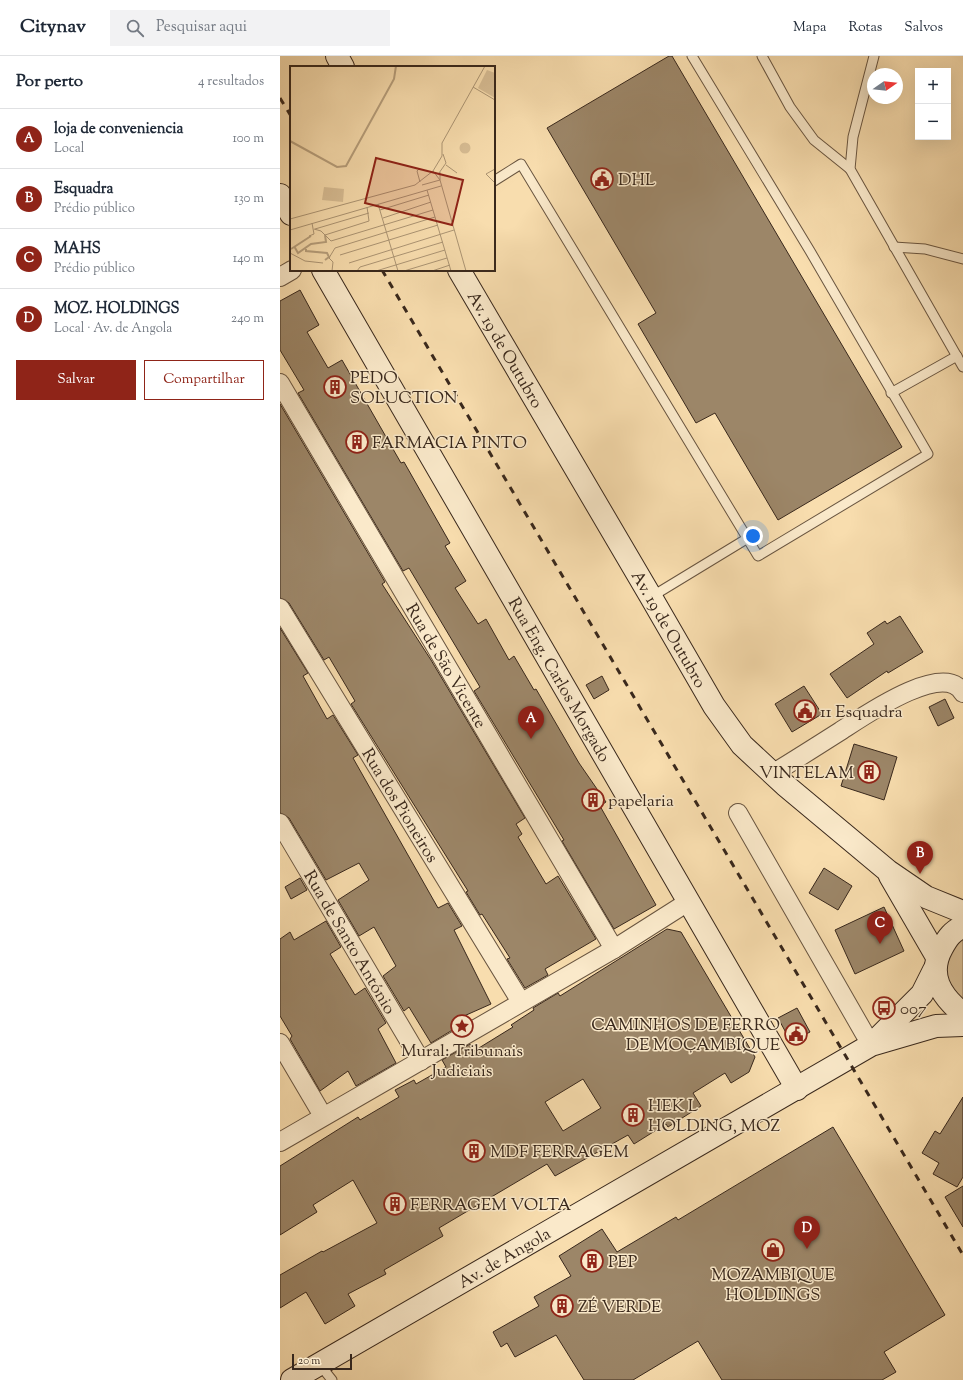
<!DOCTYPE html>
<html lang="pt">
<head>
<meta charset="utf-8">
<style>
	body { margin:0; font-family:"Sorts Mill Goudy",serif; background:#f2f2f3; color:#1f2937 }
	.controls { position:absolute; right:12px; top:12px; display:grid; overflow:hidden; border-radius:0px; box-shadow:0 4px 16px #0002 }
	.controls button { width:36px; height:36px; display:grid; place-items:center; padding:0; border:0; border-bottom:1px solid #e0e1e3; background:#fff; color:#1f2937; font:20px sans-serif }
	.compass { position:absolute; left:587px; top:12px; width:36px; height:36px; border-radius:50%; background:#fff; box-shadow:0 4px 16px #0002; rotate:76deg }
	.scale { position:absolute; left:12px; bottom:10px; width:60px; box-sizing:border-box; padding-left:4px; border:2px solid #39281c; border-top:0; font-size:11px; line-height:14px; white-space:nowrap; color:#39281c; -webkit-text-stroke:3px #fae9ca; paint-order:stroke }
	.you { position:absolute; left:473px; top:480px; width:14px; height:14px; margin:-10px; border:3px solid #fff; border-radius:50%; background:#1a73e8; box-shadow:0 0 0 6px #1a73e833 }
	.badge { display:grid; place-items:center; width:26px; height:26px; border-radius:50%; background:#8f2418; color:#fff; font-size:13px; font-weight:700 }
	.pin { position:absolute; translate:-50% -33px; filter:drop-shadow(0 1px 2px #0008) }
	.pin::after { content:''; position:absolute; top:21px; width:14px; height:12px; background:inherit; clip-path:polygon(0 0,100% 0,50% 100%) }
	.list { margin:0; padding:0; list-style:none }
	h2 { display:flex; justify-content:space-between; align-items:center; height:52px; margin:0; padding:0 16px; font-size:17px }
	h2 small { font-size:13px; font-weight:400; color:#747a83 }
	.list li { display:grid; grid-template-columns:26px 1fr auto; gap:12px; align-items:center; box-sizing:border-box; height:60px; padding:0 16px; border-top:1px solid #e0e1e3 }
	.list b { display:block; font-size:15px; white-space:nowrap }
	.list p { margin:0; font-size:13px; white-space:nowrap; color:#747a83 }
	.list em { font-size:13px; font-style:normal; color:#747a83 }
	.actions { display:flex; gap:8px; padding:12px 16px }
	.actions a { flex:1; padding:9px 0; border:1px solid #8f2418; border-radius:0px; text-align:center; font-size:14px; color:#8f2418 }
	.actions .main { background:#8f2418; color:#fff }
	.icon { flex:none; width:22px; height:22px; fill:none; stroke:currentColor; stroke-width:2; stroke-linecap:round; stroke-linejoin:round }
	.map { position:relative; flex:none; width:683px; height:1324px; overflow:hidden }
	header { display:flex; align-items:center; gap:24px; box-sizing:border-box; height:56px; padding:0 20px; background:#fff; border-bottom:1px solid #e0e1e3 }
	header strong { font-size:19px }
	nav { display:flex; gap:22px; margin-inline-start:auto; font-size:14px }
	.search { width:280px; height:36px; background:#f2f2f3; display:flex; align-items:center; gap:10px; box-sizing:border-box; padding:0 14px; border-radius:0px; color:#747a83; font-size:15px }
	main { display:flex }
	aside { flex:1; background:#fff }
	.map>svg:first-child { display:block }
</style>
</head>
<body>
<header>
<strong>Citynav</strong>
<div class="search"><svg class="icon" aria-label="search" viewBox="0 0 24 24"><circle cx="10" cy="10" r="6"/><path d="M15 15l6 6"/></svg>Pesquisar aqui</div>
<nav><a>Mapa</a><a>Rotas</a><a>Salvos</a></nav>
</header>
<main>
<aside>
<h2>Por perto<small>4 resultados</small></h2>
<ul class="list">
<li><span class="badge">A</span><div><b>loja de conveniencia</b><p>Local</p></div><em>100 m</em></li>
<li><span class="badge">B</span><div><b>Esquadra</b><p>Prédio público</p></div><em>130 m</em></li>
<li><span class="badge">C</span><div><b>MAHS</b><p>Prédio público</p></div><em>140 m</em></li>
<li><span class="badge">D</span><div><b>MOZ. HOLDINGS</b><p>Local · Av. de Angola</p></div><em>240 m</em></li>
</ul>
<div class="actions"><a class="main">Salvar</a><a>Compartilhar</a></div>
</aside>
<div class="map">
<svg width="683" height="1324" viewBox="0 0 683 1324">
	<rect width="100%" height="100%" fill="#f8ddae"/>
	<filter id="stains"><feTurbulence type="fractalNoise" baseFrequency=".005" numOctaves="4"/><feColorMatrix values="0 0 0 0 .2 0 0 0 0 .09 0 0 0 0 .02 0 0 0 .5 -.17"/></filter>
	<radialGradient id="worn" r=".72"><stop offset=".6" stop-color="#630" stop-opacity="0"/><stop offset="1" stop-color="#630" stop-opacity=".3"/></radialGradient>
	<!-- green -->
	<path fill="#d8be95" stroke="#887358" d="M683,882V945C672,932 657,912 669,895C673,890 679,886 683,882Z"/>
	<!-- building -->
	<g fill="#9c8668" stroke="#39281c" fill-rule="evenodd">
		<polygon points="389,0 392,0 622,391 498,464 435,357 416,367 358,268 376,257 267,72"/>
		<polygon points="20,234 39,269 27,276 48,312 62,304 121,407 124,406 170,487 165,490 186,525 175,532 198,568 206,563 229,604 234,600 254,634 256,633 299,707 326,746 320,750 376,849 334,873 282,785 284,784 194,635 200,631 129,512 123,515 18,337 24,334 0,294 0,245"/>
		<polygon points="0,348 105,526 102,528 151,604 245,762 236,768 242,778 238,781 266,828 278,820 316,883 265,913 268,919 245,932 227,903 230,902 202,858 200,859 186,836 188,835 71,648 75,645 49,601 44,604 9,547 0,542"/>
		<polygon points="620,560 643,596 608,617 607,615 567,642 550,618 594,588 587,577 605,565 607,568"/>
		<polygon points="0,572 28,617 23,620 47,663 53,659 78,699 73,702 158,852 168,847 182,870 174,874 211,948 175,964 179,970 151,987 129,951 124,955 103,920 116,910 94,871 79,880 58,844 89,824 79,807 46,824 9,762 0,757"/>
		<polygon points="322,620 329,634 314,643 306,629"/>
		<polygon points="524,630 542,658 512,676 495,648"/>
		<polygon points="665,643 674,662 658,670 649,651"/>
		<polygon points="574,688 617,701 604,744 561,730"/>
		<polygon points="544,812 572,830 558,854 529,837"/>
		<polygon points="20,822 27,834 11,843 5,831"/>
		<polygon points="604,851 624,895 575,918 555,874"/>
		<polygon points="46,865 61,891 50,898 75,939 85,932 106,967 98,973 116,1007 76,1030 68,1015 40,1035 10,983 12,980 0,960 0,883 10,876 14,884"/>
		<path d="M387,873L401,876L475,1001L469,1016L451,1027L445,1017L413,1037L421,1050L388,1071L386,1068L354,1088L348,1079L275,1120L267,1108L159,1172L163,1180L104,1214L106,1218L68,1238L75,1250L45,1268L26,1236L0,1252V1219L42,1195L43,1196L97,1167L73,1124L33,1149L37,1156L0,1179V1110L78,1061L80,1064L119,1041L115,1034L134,1024L136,1028L166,1011L162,1004L190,988L194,995L233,971L231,969L254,954L253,952L278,937L280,940ZM303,1023L321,1052L283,1075L265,1046Z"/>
		<polygon points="517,952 530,976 511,986 498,962"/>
		<polygon points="683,1041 683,1121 677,1131 653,1118 659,1107 642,1097 655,1075 660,1078"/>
		<polygon points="553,1071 665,1259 604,1296 616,1316 602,1324 442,1324 418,1285 353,1324 304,1324 276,1279 235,1301 227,1287 221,1291 213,1276 259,1250 254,1241 291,1220 279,1200 322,1173 337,1196 396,1161 398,1164"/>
		<polygon points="683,1130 683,1171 665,1141"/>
	</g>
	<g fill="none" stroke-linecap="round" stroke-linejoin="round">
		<!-- lane casing -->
		<g stroke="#695540" stroke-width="11">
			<g id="lane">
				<polyline points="482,0 510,51 534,84 570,113"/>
				<polyline points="594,0 573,81 570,113 683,311"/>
				<polyline points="214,125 241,108 478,500 648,398 530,195 412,0"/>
				<polyline points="614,191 645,193 683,203"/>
				<polyline points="611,337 677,300"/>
				<polyline points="371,541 468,482"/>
				<polyline points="40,1309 52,1324"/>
			</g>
		</g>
		<!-- street casing -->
		<g stroke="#695540" stroke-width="20">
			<g id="street">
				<polyline points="0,221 12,214"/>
				<path id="s1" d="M0,327L334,893"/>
				<path id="s2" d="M0,552L241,946"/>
				<path d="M492,718C515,704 537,690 559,676C581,662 664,603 683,637"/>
				<polyline points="458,757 591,989"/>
				<path id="s3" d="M0,767L141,1005"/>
				<polyline points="0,987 43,1060"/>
				<polyline points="0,1086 334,893 408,846"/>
			</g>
		</g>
		<!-- secondary casing -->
		<g stroke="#39281c" stroke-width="24">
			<g id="secondary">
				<polyline points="57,0 63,11"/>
				<polyline points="0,139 11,158"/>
				<path id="s4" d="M43,214L517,1033"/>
				<path id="s5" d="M179,214L371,541L434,650L462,689L505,729L608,815L646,841L683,856"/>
				<polyline points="610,820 657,901"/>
				<path d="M683,870C672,876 668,881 662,892C647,919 661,940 683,958"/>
				<polyline points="594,986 642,938 654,914"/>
				<path id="s6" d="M12,1324L591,989L656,970L683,969"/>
			</g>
		</g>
		<!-- lane -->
		<use href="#lane" stroke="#fae9ca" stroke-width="9"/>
		<!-- street -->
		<use href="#street" stroke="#fae9ca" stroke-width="18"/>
		<!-- secondary -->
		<use href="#secondary" stroke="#fae9ca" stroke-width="22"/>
		<!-- rail -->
		<g stroke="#39281c" stroke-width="3" stroke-dasharray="7 7" stroke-linecap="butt">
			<polyline points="0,42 11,60"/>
			<polyline points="102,214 683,1199"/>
		</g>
	</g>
	<!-- icons -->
	<defs>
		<g id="civic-ring" transform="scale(1.15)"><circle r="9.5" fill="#fae9ca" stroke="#8f2418" stroke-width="1.5"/><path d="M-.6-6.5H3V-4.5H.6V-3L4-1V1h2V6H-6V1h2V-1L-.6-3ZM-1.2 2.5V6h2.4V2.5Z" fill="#8f2418"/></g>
		<g id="building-ring" transform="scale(1.15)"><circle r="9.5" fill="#fae9ca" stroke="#8f2418" stroke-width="1.5"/><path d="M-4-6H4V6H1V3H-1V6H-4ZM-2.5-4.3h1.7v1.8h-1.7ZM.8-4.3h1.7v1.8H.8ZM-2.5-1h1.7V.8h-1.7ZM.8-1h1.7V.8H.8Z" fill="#8f2418"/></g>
		<g id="bus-ring" transform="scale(1.15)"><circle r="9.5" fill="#fae9ca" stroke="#8f2418" stroke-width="1.5"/><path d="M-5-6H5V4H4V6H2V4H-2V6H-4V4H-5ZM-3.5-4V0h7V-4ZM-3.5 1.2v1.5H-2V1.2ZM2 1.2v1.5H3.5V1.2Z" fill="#8f2418"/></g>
		<g id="sight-ring" transform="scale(1.15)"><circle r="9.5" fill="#fae9ca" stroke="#8f2418" stroke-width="1.5"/><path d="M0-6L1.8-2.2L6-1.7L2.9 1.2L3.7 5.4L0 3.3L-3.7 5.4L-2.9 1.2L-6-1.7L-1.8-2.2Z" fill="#8f2418"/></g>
		<g id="shop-ring" transform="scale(1.15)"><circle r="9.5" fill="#fae9ca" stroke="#8f2418" stroke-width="1.5"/><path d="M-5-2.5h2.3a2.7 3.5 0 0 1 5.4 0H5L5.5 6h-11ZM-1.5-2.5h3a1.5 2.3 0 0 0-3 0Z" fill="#8f2418"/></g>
	</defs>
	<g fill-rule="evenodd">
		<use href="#civic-ring" x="322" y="123"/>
		<use href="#building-ring" x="55" y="331"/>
		<use href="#building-ring" x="77" y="386"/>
		<use href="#civic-ring" x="525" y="655"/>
		<use href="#building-ring" x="589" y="716"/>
		<use href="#building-ring" x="313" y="744"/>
		<use href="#bus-ring" x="604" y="952"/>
		<use href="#sight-ring" x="182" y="970"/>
		<use href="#civic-ring" x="516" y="978"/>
		<use href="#building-ring" x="353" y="1059"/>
		<use href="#building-ring" x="194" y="1095"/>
		<use href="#building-ring" x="115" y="1148"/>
		<use href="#shop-ring" x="493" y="1194"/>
		<use href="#building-ring" x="312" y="1205"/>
		<use href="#building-ring" x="282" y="1250"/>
	</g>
	<g text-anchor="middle" stroke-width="3" stroke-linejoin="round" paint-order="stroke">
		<!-- poi labels -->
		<g font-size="17" fill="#39281c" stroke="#fae9ca" text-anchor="start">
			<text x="338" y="129">DHL</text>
			<text x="70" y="327">PEDO<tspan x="70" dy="20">SOLUCTION</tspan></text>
			<text x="92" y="392">FARMACIA PINTO</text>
			<text x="540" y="661">11 Esquadra</text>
			<text x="574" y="722" text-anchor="end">VINTELAM</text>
			<text x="328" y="750">papelaria</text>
			<text x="620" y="958">007</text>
			<text x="500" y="974" text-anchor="end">CAMINHOS DE FERRO<tspan x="500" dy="20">DE MOÇAMBIQUE</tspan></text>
			<text x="182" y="1000" text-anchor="middle">Mural: Tribunais<tspan x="182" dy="20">Judiciais</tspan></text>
			<text x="368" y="1055">HEK L<tspan x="368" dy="20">HOLDING, MOZ</tspan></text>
			<text x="210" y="1101">MDF FERRAGEM</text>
			<text x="130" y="1154">FERRAGEM VOLTA</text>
			<text x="328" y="1211">PEP</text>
			<text x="493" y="1224" text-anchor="middle">MOZAMBIQUE<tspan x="493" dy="20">HOLDINGS</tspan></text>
			<text x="298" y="1256">ZÉ VERDE</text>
		</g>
		<!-- street labels -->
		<g font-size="17" fill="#39281c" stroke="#fae9ca">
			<text dy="6" stroke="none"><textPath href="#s5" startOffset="92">Av. 19 de Outubro</textPath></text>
			<text dy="6" stroke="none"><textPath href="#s5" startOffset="416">Av. 19 de Outubro</textPath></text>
			<text dy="6" stroke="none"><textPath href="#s1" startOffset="328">Rua de São Vicente</textPath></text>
			<text dy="6" stroke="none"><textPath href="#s4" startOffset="473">Rua Eng. Carlos Morgado</textPath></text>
			<text dy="6" stroke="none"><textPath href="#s2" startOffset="231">Rua dos Pioneiros</textPath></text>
			<text dy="6" stroke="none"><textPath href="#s3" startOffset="138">Rua de Santo António</textPath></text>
			<text dy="6" stroke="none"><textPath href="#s6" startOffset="245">Av. de Angola</textPath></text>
		</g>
	</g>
	<!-- overview -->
	<g transform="translate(10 10)">
		<rect width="205" height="205" fill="#f8ddae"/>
		<path d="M197,4L205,7V32L188,22ZM169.5 82a5.5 5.5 0 1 1 11 0a5.5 5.5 0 1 1-11 0ZM34,121L54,123L53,136L32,134Z" fill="#d8be95"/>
		<path fill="none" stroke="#b79f7c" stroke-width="2" d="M0,75L47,101L56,100L104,13L106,0M4,180L8,187L21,178L36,176L35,169M1,183L21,170M16,183V185L37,187L39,191L35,194"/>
		<path fill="none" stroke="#ac9574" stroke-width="1" d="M183,21L205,34M156,99L167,107M130,102L127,105L130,116M205,103L196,108L205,117M150,106V114L176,205M149,107L156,97L153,88M150,114L143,105L152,90V77L195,0M132,119L150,114M137,124L161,205M88,138L108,205M90,144L139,129M93,152L141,136M0,153L125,119L143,105M24,163L31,165L41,175L143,144M25,163L79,147M0,164L151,120M35,169L79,155L77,141M19,170L24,168L22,157M0,187L15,195L33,197M50,189L148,159M59,197L164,164M42,205L43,196L39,192L45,182L145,151M67,205L70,201L153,176M86,205L155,184M114,205L157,192M142,205L160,199"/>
		<path fill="#8f2418" fill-opacity="0.15" stroke="#8f2418" stroke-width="2" d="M86,92L173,114L162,159L75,137Z"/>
		<rect width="205" height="205" fill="none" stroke="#39281c" stroke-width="2"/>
	</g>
	<rect width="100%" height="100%" filter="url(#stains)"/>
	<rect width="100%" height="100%" fill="url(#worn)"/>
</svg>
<div class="controls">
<button>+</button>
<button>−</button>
</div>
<svg class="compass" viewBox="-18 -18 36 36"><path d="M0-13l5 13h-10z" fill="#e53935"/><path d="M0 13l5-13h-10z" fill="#747a83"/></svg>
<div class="scale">20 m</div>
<div class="you"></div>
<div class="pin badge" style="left:251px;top:683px">A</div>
<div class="pin badge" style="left:640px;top:818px">B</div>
<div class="pin badge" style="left:600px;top:888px">C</div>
<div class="pin badge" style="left:527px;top:1193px">D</div>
</div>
</main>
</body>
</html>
